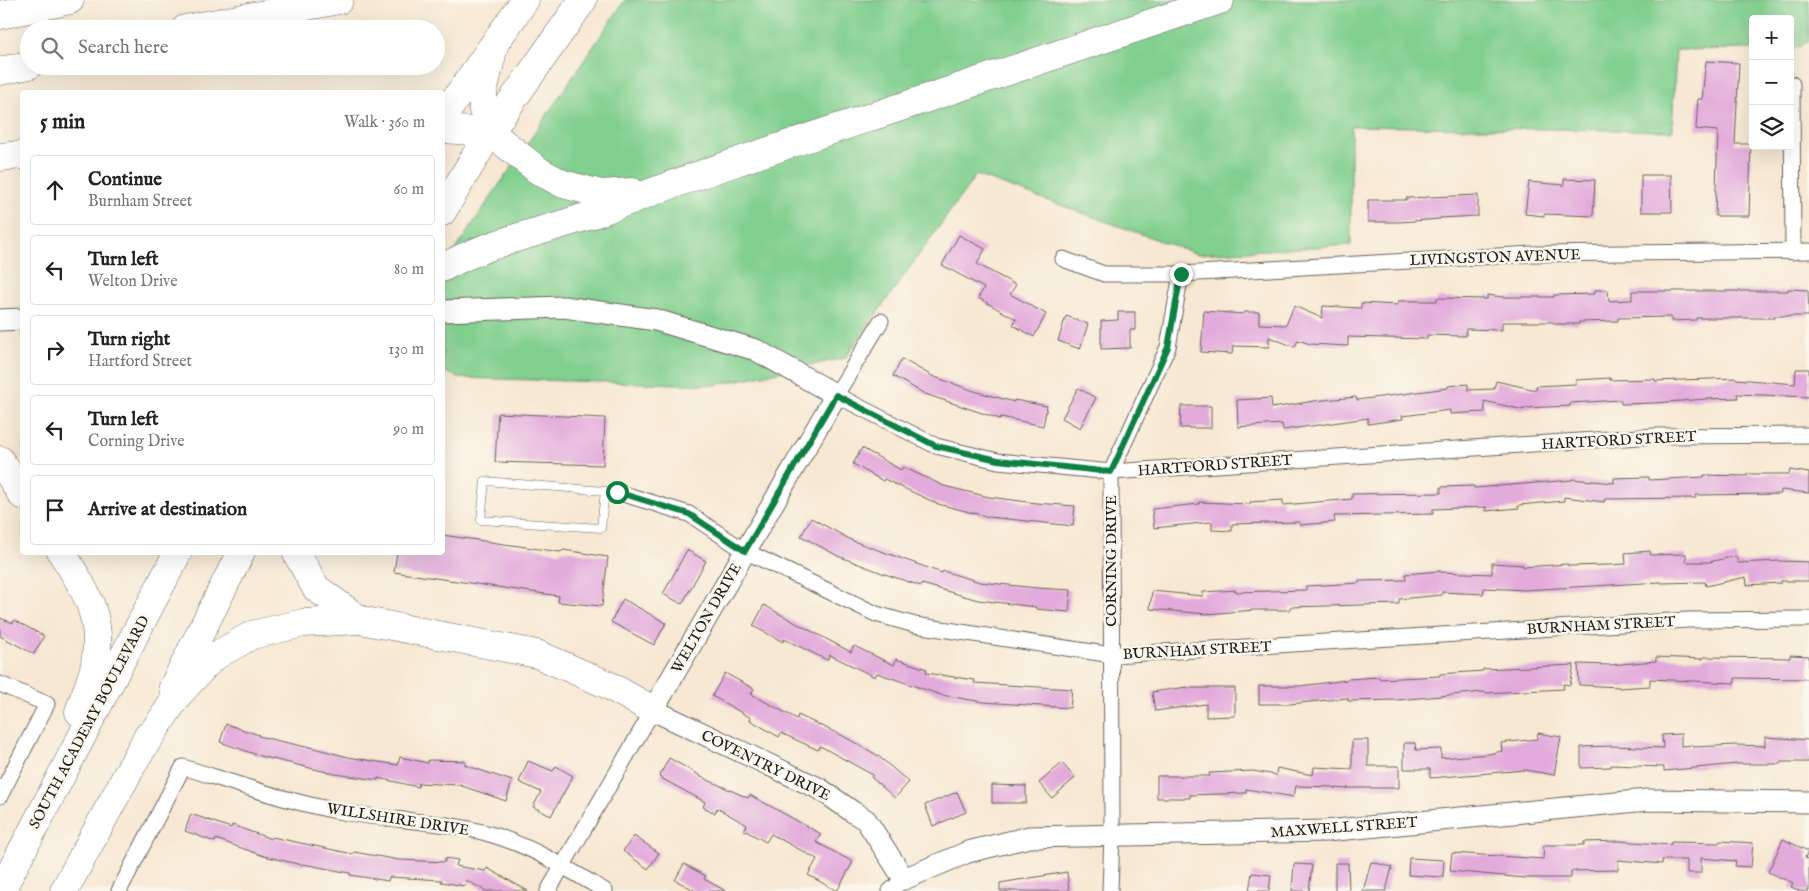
<!DOCTYPE html>
<html lang="en">
<head>
<meta charset="utf-8">
<style>
	body { margin:0; font-family:"IM FELL English",serif; background:#f6f6f6; color:#222 }
	.controls { position:absolute; right:15px; top:15px; display:grid; overflow:hidden; border-radius:5px; box-shadow:0 5px 20px #0002 }
	.controls button { width:45px; height:45px; display:grid; place-items:center; padding:0; border:0; border-bottom:1px solid #e0e0e0; background:#fff; color:#222; font:25px sans-serif }
	.stop { position:absolute; width:15px; height:15px; margin:-11px; border:4px solid #0b8043; border-radius:50%; background:#fff }
	.stop.end { background:#0b8043; border-color:#fff; box-shadow:0 1px 5px #0008 }
	.list { margin:0; padding:0; list-style:none }
	h2 { display:flex; justify-content:space-between; align-items:center; height:65px; margin:0; padding:0 20px; font-size:21px }
	h2 small { font-size:16px; font-weight:400; color:#767676 }
	.list li { display:grid; grid-template-columns:32px 1fr auto; gap:15px; align-items:center; box-sizing:border-box; height:70px; margin:0 10px 10px; padding:0 10px; border:1px solid #e0e0e0; border-radius:5px }
	.list b { display:block; font-size:19px; white-space:nowrap }
	.list p { margin:0; font-size:16px; white-space:nowrap; color:#767676 }
	.list em { font-size:16px; font-style:normal; color:#767676 }
	.icon { flex:none; width:28px; height:28px; fill:none; stroke:currentColor; stroke-width:2; stroke-linecap:round; stroke-linejoin:round }
	.map { position:relative; flex:none; width:1809px; height:891px; overflow:hidden }
	.search { position:absolute; background:#fff; box-shadow:0 5px 20px #0002; left:20px; top:20px; width:425px; height:55px; display:flex; align-items:center; gap:12px; box-sizing:border-box; padding:0 18px; border-radius:28px; color:#767676; font-size:19px }
	.panel { position:absolute; background:#fff; box-shadow:0 5px 20px #0002; left:20px; top:90px; width:425px; height:465px; border-radius:5px }
	.map>svg:first-child { display:block }
</style>
</head>
<body>
<div class="map">
<svg width="1809" height="891" viewBox="0 0 1809 891">
	<rect width="100%" height="100%" fill="#fbf7ec"/>
	<filter id="ink" filterUnits="userSpaceOnUse"><feTurbulence type="fractalNoise" baseFrequency=".02" numOctaves="2"/><feDisplacementMap in="SourceGraphic" scale="10" xChannelSelector="R" yChannelSelector="G"/><feConvolveMatrix kernelMatrix="1 2 1 2 8 2 1 2 1" color-interpolation-filters="sRGB"/></filter>
	<filter id="wash" filterUnits="userSpaceOnUse"><feTurbulence type="fractalNoise" baseFrequency=".0096" numOctaves="4" result="noise"/><feDisplacementMap in="SourceGraphic" scale="20" xChannelSelector="R" yChannelSelector="G"/><feGaussianBlur stdDeviation="1.12" result="paint"/><feColorMatrix in="noise" values="0 0 0 0 0 0 0 0 0 0 0 0 0 0 0 0 0 1.4 0 .05"/><feComposite in="paint" operator="in"/></filter>
	<g filter="url(#wash)">
		<rect width="100%" height="100%" fill="#f7e8d3"/>
		<!-- green -->
		<polygon fill="#81cf8e" stroke="#4e7655" points="625,0 1809,0 1809,41 1796,48 1790,48 1790,19 1753,19 1753,49 1676,50 1672,131 1351,126 1351,245 1197,254 976,175 845,358 715,385 460,378 443,371 442,269"/>
		<g id="blocks">
			<!-- building -->
			<g fill="#e3abdc">
				<polygon points="1706,61 1739,63 1735,144 1751,144 1749,216 1715,216 1718,131 1696,129 1698,99 1702,99"/>
				<polygon points="1641,175 1671,175 1672,212 1641,212"/>
				<polygon points="1564,179 1595,180 1593,216 1544,214 1544,216 1525,214 1529,182 1564,185"/>
				<polygon points="1478,195 1478,216 1440,218 1440,219 1401,222 1368,222 1368,200 1406,200 1406,198"/>
				<polygon points="959,235 985,249 977,264 1016,285 1010,294 1046,314 1034,337 1013,325 1016,319 978,298 984,288 942,265"/>
				<polygon points="1788,289 1808,290 1809,316 1774,316 1774,318 1696,318 1696,320 1671,321 1671,317 1618,318 1618,321 1579,322 1579,324 1554,324 1554,322 1502,322 1502,330 1466,329 1466,336 1427,335 1427,339 1348,337 1348,346 1310,344 1298,340 1295,347 1269,337 1269,347 1233,346 1232,354 1201,352 1204,311 1244,314 1244,312 1259,312 1259,324 1286,325 1294,306 1322,318 1323,306 1361,308 1361,303 1398,305 1398,301 1437,301 1437,298 1487,299 1487,295 1503,297 1554,297 1554,295 1595,294 1595,290 1608,290 1609,301 1632,300 1632,291 1788,291"/>
				<polygon points="1118,312 1135,312 1135,330 1130,330 1130,348 1101,349 1101,321 1118,320"/>
				<polygon points="1066,316 1088,324 1080,349 1058,341"/>
				<polygon points="902,359 932,376 974,391 1014,402 1014,400 1047,406 1043,426 1001,417 1000,419 925,394 893,376"/>
				<polygon points="1796,369 1809,369 1809,397 1737,394 1738,398 1706,399 1655,403 1621,404 1621,400 1570,403 1570,406 1524,408 1524,410 1484,401 1485,412 1450,414 1450,410 1402,416 1403,419 1368,424 1368,418 1283,430 1282,424 1238,427 1237,400 1271,398 1272,408 1314,401 1356,397 1357,400 1448,388 1448,386 1468,384 1468,390 1494,389 1496,381 1536,390 1536,386 1576,384 1576,380 1610,378 1610,380 1655,379 1655,381 1736,378 1737,379 1795,384"/>
				<polygon points="1078,388 1096,398 1080,428 1062,418"/>
				<polygon points="1181,406 1211,406 1211,428 1180,428"/>
				<polygon points="498,413 605,418 603,465 495,462"/>
				<polygon points="862,448 901,470 903,467 944,486 989,497 1036,503 1075,506 1073,526 989,517 938,504 884,479 883,481 853,464"/>
				<polygon points="1790,470 1809,473 1809,493 1781,490 1781,494 1696,495 1696,498 1605,499 1604,502 1564,497 1564,501 1519,505 1519,508 1486,511 1486,507 1433,509 1433,514 1334,516 1335,522 1300,525 1300,522 1232,524 1232,531 1212,530 1212,522 1154,528 1152,509 1199,504 1199,502 1250,504 1250,502 1283,500 1283,505 1352,499 1352,494 1441,493 1441,487 1474,486 1474,488 1572,480 1572,479 1614,483 1614,478 1649,477 1649,480 1704,477 1704,475 1747,476 1747,474 1789,474"/>
				<polygon points="811,518 853,541 942,573 943,571 980,582 1037,588 1071,590 1069,612 1036,609 1036,607 978,600 922,584 921,586 882,573 838,556 801,536"/>
				<polygon points="442,535 560,552 564,550 608,557 602,606 558,602 559,596 394,572 397,552 442,552"/>
				<polygon points="687,550 706,561 682,604 663,594"/>
				<polygon points="1650,551 1651,555 1686,554 1686,562 1709,562 1736,556 1738,563 1780,561 1809,562 1809,581 1781,581 1781,583 1747,585 1746,577 1706,586 1705,582 1661,583 1661,582 1525,590 1484,588 1483,594 1442,592 1442,595 1399,599 1399,604 1290,607 1290,610 1254,610 1206,614 1150,609 1152,591 1203,596 1203,592 1236,590 1236,592 1306,590 1306,586 1359,583 1359,581 1406,580 1405,574 1440,571 1440,572 1492,574 1492,563 1523,565 1523,567 1568,564 1568,566 1610,565 1626,564 1625,553"/>
				<polygon points="623,599 666,623 654,645 611,622"/>
				<polygon points="764,605 794,622 851,652 854,646 894,665 896,659 927,669 926,673 975,680 974,683 1072,689 1070,708 983,702 941,695 877,673 875,677 830,655 827,660 784,639 783,642 753,626"/>
				<polygon points="0,618 13,623 14,620 44,636 34,654 0,636"/>
				<polygon points="1790,655 1809,656 1809,679 1735,678 1735,683 1650,679 1650,686 1619,688 1619,687 1579,685 1578,664 1610,665 1656,661 1656,657 1703,659 1703,657 1790,658"/>
				<polygon points="1574,665 1570,685 1563,684 1564,689 1485,693 1484,692 1397,700 1348,701 1348,698 1290,704 1259,704 1259,686 1300,686 1347,680 1347,679 1379,677 1379,679 1440,676 1440,674 1483,671 1483,669"/>
				<polygon points="725,673 754,689 751,694 797,719 798,715 843,736 877,755 909,782 895,798 871,777 873,775 820,746 818,750 781,733 779,737 750,720 751,718 712,696"/>
				<polygon points="1187,687 1187,688 1235,688 1235,716 1206,717 1206,704 1155,711 1152,692"/>
				<polygon points="226,724 259,735 258,736 306,747 306,746 348,757 398,765 400,757 428,763 428,760 465,761 465,765 512,781 506,801 459,785 419,783 418,787 378,778 378,780 335,774 260,756 220,742"/>
				<polygon points="1538,733 1561,737 1554,775 1525,770 1430,778 1430,769 1404,769 1404,743 1415,743 1416,750 1441,749 1441,758 1489,754 1502,751 1501,743 1537,739"/>
				<polygon points="1681,734 1681,746 1693,745 1693,747 1736,745 1765,746 1765,737 1809,740 1809,762 1780,762 1780,764 1737,764 1664,771 1664,767 1611,765 1611,767 1581,768 1581,747 1613,746 1663,748 1662,735"/>
				<polygon points="1352,740 1368,740 1368,766 1399,766 1399,788 1347,788 1347,789 1334,788 1334,787 1296,786 1294,797 1246,789 1246,793 1190,795 1190,798 1157,798 1157,776 1210,776 1209,773 1253,771 1276,775 1277,768 1313,775 1314,767 1352,769"/>
				<polygon points="669,758 699,775 699,776 748,798 750,795 821,834 816,842 853,862 837,891 808,875 817,859 771,834 766,842 744,830 747,825 717,808 715,813 703,807 705,802 659,777"/>
				<polygon points="528,761 553,771 556,766 573,776 551,816 533,807 541,792 519,782"/>
				<polygon points="1062,763 1075,778 1052,798 1039,783"/>
				<polygon points="992,785 1026,786 1026,803 992,803"/>
				<polygon points="957,792 966,812 933,826 925,805"/>
				<polygon points="191,814 231,828 232,825 271,839 272,837 353,854 354,852 399,860 445,862 445,858 458,860 456,866 485,871 487,868 528,891 486,891 466,880 465,886 441,882 442,880 389,877 388,881 350,875 350,873 303,864 302,865 264,856 216,839 215,842 185,831"/>
				<polygon points="634,836 659,853 648,869 623,851"/>
				<polygon points="1783,839 1808,851 1805,858 1809,860 1809,891 1800,891 1791,887 1793,883 1768,872"/>
				<polygon points="1620,841 1671,845 1671,842 1719,843 1720,841 1753,843 1751,867 1735,866 1736,861 1701,858 1701,873 1687,873 1687,860 1662,860 1662,864 1618,860 1618,870 1571,871 1571,878 1525,878 1450,871 1452,853 1543,859 1544,845 1584,845 1584,842"/>
				<polygon points="1409,858 1444,860 1443,877 1408,875"/>
				<polygon points="1371,862 1392,867 1386,891 1363,891"/>
				<polygon points="1335,863 1348,863 1349,891 1335,891"/>
				<polygon points="684,864 706,876 704,879 726,891 696,891 675,880"/>
				<polygon points="1294,864 1312,865 1309,891 1292,891"/>
				<polygon points="1067,872 1069,891 1000,891 1000,883"/>
				<polygon points="1252,873 1271,875 1269,891 1249,891"/>
			</g>
		</g>
	</g>
	<g filter="url(#ink)">
		<use href="#blocks" fill-opacity="0" stroke="#69635c" stroke-width="1"/>
		<g fill="none" stroke-linecap="round" stroke-linejoin="round">
			<!-- lane casing -->
			<g stroke="#69635c" stroke-width="9">
				<polyline id="lane" points="605,491 601,528 481,520 485,481 617,492"/>
			</g>
			<!-- street casing -->
			<g stroke="#69635c" stroke-width="17">
				<g id="street">
					<polyline points="1792,84 1793,252"/>
					<polyline points="1063,259 1104,274 1181,274 1168,347 1111,472 1112,835 1110,891"/>
					<polyline points="1181,274 1533,254 1809,251"/>
					<polyline points="881,321 836,395 936,446 998,461 1111,472 1655,436 1809,435"/>
					<polyline points="617,492 689,514 745,551 876,614 915,625 1112,655 1688,620 1809,619"/>
					<polyline points="0,684 47,704 0,796"/>
					<path d="M119,891L183,767C238,784 291,803 348,813C396,821 446,821 493,835C533,847 570,870 605,891"/>
					<polyline points="548,891 653,710"/>
					<polyline points="890,891 904,879"/>
				</g>
			</g>
			<!-- secondary casing -->
			<g stroke="#69635c" stroke-width="23">
				<g id="secondary">
					<polyline points="442,311 564,307 656,320 756,350 836,395 653,710 820,789 853,812 866,820 904,879 968,852 1029,837 1326,831 1647,800 1809,802"/>
					<polyline points="0,320 22,319"/>
				</g>
			</g>
			<!-- highway casing -->
			<g stroke="#69635c" stroke-width="29">
				<g id="highway">
					<polyline points="0,15 70,0"/>
					<polyline points="185,29 339,0"/>
					<polyline points="494,46 483,92 483,110 490,132 539,171 563,184 601,194 632,192"/>
					<polyline points="0,71 29,65"/>
					<polyline points="442,118 525,0"/>
					<polyline points="442,129 490,132"/>
					<polyline points="0,157 22,155"/>
					<polyline points="442,212 490,132 583,0"/>
					<path d="M442,268C492,240 549,231 602,211C694,175 789,144 883,113C995,75 1108,38 1220,0"/>
					<polyline points="0,460 22,495"/>
					<path d="M61,552C85,588 104,619 95,664C92,680 84,696 79,712"/>
					<polyline points="296,552 316,588 360,620"/>
					<polyline points="173,687 241,552"/>
					<polyline points="140,752 178,695 212,658 252,635 303,623 360,620 537,654 608,685 653,710"/>
					<polyline points="1,891 178,552"/>
					<polyline points="64,891 148,736"/>
				</g>
			</g>
			<!-- lane -->
			<use href="#lane" stroke="#fff" stroke-width="8"/>
			<!-- street -->
			<use href="#street" stroke="#fff" stroke-width="15"/>
			<!-- secondary -->
			<use href="#secondary" stroke="#fff" stroke-width="21"/>
			<!-- highway -->
			<use href="#highway" stroke="#fff" stroke-width="28"/>
		</g>
	</g>
	<g fill="none" stroke-linecap="round" stroke-linejoin="round" filter="url(#ink)">
		<!-- route -->
		<polyline stroke="#0b8043" stroke-width="6" points="617,492 689,514 745,551 836,395 936,446 998,460 1111,472 1168,347 1181,274"/>
	</g>
	<g text-anchor="middle" stroke-width="5" stroke-linejoin="round" paint-order="stroke">
		<!-- street labels -->
		<g font-size="15" fill="#1c1c1c" stroke="#fbf7ec">
			<text transform="translate(1495 257) rotate(-2)" y="5">LIVINGSTON AVENUE</text>
			<text transform="translate(1619 440) rotate(-3)" y="5">HARTFORD STREET</text>
			<text transform="translate(1215 465) rotate(-4)" y="5">HARTFORD STREET</text>
			<text transform="translate(1111 561) rotate(-90)" y="5">CORNING DRIVE</text>
			<text transform="translate(706 618) rotate(-60)" y="5">WELTON DRIVE</text>
			<text transform="translate(1601 625) rotate(-3)" y="5">BURNHAM STREET</text>
			<text transform="translate(1197 650) rotate(-3)" y="5">BURNHAM STREET</text>
			<text transform="translate(89 722) rotate(-62)" y="5">SOUTH ACADEMY BOULEVARD</text>
			<text transform="translate(766 765) rotate(26)" y="5">COVENTRY DRIVE</text>
			<text transform="translate(398 819) rotate(9)" y="5">WILLSHIRE DRIVE</text>
			<text transform="translate(1344 827) rotate(-4)" y="5">MAXWELL STREET</text>
		</g>
	</g>
</svg>
<div class="controls">
<button>+</button>
<button>−</button>
<button><svg class="icon" aria-label="layers" viewBox="0 0 24 24"><path d="M12 4l9 5-9 5-9-5zM3 14l9 5 9-5"/></svg></button>
</div>
<div class="stop" style="left:617px;top:492px"></div>
<div class="stop end" style="left:1181px;top:274px"></div>
<div class="search"><svg class="icon" aria-label="search" viewBox="0 0 24 24"><circle cx="10" cy="10" r="6"/><path d="M15 15l6 6"/></svg>Search here</div>
<section class="panel">
<h2>5 min<small>Walk · 360 m</small></h2>
<ul class="list">
<li><svg class="icon" aria-label="ahead" viewBox="0 0 24 24"><path d="M12 20V5M6 11l6-6 6 6"/></svg><div><b>Continue</b><p>Burnham Street</p></div><em>60 m</em></li>
<li><svg class="icon" aria-label="left" viewBox="0 0 24 24"><path d="M17 20v-9H6M10 6l-5 5 5 5"/></svg><div><b>Turn left</b><p>Welton Drive</p></div><em>80 m</em></li>
<li><svg class="icon" aria-label="right" viewBox="0 0 24 24"><path d="M7 20v-9h11M14 6l5 5-5 5"/></svg><div><b>Turn right</b><p>Hartford Street</p></div><em>130 m</em></li>
<li><svg class="icon" aria-label="left" viewBox="0 0 24 24"><path d="M17 20v-9H6M10 6l-5 5 5 5"/></svg><div><b>Turn left</b><p>Corning Drive</p></div><em>90 m</em></li>
<li><svg class="icon" aria-label="arrive" viewBox="0 0 24 24"><path d="M6 21V4h12l-3 4 3 4H6"/></svg><div><b>Arrive at destination</b></div></li>
</ul>
</section>
</div>
</body>
</html>
